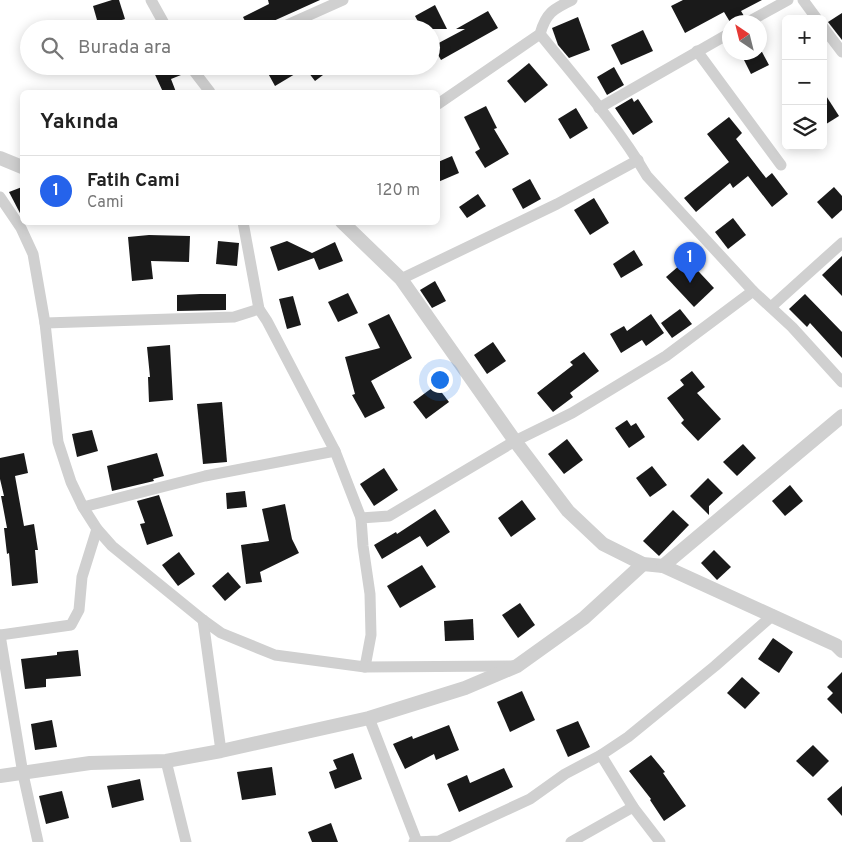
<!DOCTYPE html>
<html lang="tr">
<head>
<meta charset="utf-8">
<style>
	body { margin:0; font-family:Overpass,sans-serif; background:#f2f2f2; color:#222 }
	.controls { position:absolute; right:15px; top:15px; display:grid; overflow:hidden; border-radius:8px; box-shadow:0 2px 12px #0003 }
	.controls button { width:45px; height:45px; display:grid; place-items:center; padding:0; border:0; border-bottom:1px solid #e0e0e0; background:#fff; color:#222; font:25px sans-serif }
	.compass { position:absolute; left:722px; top:15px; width:45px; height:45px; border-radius:50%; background:#fff; box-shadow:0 2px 12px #0003; rotate:325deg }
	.you { position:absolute; left:439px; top:379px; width:18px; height:18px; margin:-12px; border:4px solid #fff; border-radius:50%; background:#1a73e8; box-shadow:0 0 0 8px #1a73e833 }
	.badge { display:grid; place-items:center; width:32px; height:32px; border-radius:50%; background:#2563eb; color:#fff; font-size:16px; font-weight:700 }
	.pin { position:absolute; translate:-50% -41px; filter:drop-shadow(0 1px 2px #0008) }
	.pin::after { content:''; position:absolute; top:26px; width:18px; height:15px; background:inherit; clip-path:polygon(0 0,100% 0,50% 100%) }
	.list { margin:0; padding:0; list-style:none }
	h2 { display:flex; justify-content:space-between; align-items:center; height:65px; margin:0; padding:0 20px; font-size:21px }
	h2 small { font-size:16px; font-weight:400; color:#767676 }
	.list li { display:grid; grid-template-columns:32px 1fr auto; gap:15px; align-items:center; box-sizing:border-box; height:70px; padding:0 20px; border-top:1px solid #e0e0e0 }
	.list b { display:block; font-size:19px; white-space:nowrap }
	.list p { margin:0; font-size:16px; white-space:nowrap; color:#767676 }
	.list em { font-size:16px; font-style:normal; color:#767676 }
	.icon { flex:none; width:28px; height:28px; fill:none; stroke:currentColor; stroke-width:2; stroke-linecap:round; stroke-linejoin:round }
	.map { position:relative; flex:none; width:842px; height:842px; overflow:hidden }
	.search { position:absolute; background:#fff; box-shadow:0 2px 12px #0003; left:20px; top:20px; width:420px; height:55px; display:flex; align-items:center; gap:12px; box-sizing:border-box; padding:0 18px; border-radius:28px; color:#767676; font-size:19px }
	.panel { position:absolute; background:#fff; box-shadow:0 2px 12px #0003; left:20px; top:90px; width:420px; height:135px; border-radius:8px }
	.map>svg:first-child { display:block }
</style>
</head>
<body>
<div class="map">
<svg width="842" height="842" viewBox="0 0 842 842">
	<rect width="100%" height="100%" fill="#fff"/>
	<!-- building -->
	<g fill="#1a1a1a">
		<polygon points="112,0 119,0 125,19 99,27 93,6"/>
		<polygon points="268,0 320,0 269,23 271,29 249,29 243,17 269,4"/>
		<polygon points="683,0 762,0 741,11 744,16 735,22 730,22 724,12 685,33 671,6"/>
		<polygon points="435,5 447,29 422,29 415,16"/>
		<polygon points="488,11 498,28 441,60 433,46 465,29 456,29"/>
		<polygon points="842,13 842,40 828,22"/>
		<polygon points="578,17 590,50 569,58 558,45 552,28"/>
		<polygon points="643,30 653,51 621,65 611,45"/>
		<polygon points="740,52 762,52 769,65 751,74"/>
		<polygon points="529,63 548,85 525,103 507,81"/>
		<polygon points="151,66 177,66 181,75 171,79 176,92 163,92"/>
		<polygon points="264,66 335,66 315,81 305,68 275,86"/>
		<polygon points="614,67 624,85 607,95 597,77"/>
		<polygon points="823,91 839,116 823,126"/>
		<polygon points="632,98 634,102 638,99 653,122 633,135 615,108"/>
		<polygon points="486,106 497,128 494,129 509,154 485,168 475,152 480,149 464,117"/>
		<polygon points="576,108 588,128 570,139 558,119"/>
		<polygon points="729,117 742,133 736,139 766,178 772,173 788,194 772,207 748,176 733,188 730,183 696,212 684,198 729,162 707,134"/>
		<polygon points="452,156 459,173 438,182 438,162"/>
		<polygon points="530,179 541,199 523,209 512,189"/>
		<polygon points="22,187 22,217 9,192"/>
		<polygon points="834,187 842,196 842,210 832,219 817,202"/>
		<polygon points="478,194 486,206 467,218 459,207"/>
		<polygon points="594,198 609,223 590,235 574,210"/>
		<polygon points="733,218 746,235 728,249 715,232"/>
		<polygon points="149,235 190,236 189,262 151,261 153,279 132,281 128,237"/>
		<polygon points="218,241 239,243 237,266 216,264"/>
		<polygon points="287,241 312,253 335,242 343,261 319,270 314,258 278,271 270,247"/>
		<polygon points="634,250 643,265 621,278 613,264"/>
		<polygon points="842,256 842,296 822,275"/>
		<polygon points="687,259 714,288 694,307 666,277"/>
		<polygon points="435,281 446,301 432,308 420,290"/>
		<polygon points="348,293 358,313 338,322 328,302"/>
		<polygon points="200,294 226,294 226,310 177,311 177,295"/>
		<polygon points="805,294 842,332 842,358 810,323 807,327 789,309"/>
		<polygon points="293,296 301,325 287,329 279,299"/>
		<polygon points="680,309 692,324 672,338 661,323"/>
		<polygon points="389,314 412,358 371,381 385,408 365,418 352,395 355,394 345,357 380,348 368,324"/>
		<polygon points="651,314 664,333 646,346 642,340 621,353 610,334 624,326 627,331"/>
		<polygon points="493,342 506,361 487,374 474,355"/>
		<polygon points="170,345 173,400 149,402 148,377 150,377 147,347"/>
		<polygon points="584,352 599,371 570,393 573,397 553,412 537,393 573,365 570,362"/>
		<polygon points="692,371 705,387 697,393 721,419 698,441 681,423 684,420 667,398 684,385 680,380"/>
		<polygon points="436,385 449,402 426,419 413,402"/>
		<polygon points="222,402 227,462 203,464 197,404"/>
		<polygon points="627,420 631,426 636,423 645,437 629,448 615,428"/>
		<polygon points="92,430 98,451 77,457 72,434"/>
		<polygon points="567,439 583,460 564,474 548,454"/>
		<polygon points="743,444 756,458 737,476 723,462"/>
		<polygon points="24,453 28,473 15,476 24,526 34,524 38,550 35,550 38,583 12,586 9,553 7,554 4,528 7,528 1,496 4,496 0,479 0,458"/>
		<polygon points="157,453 164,476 153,479 154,481 112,491 107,466"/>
		<polygon points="652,466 667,485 650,497 636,478"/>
		<polygon points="384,468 398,490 374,506 360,484"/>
		<polygon points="708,478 723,493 709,506 709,515 690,496"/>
		<polygon points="790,485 803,501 785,516 772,501"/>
		<polygon points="245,491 247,507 227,509 226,493"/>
		<polygon points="159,495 173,536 147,545 140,524 145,523 137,501"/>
		<polygon points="522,500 536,519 511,537 498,518"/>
		<polygon points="285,504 292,539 299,553 260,572 262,582 246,584 241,545 269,541 262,509"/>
		<polygon points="435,509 450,532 427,547 420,536 382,559 374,545 396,532 397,534"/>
		<polygon points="673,510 689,525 659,556 643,541"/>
		<polygon points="714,550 731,567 717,580 701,563"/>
		<polygon points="179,552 195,574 178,586 162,565"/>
		<polygon points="422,565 436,587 400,608 387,586"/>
		<polygon points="228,572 241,587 225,601 212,586"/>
		<polygon points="520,603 535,625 518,638 502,615"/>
		<polygon points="473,619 474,640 445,641 444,621"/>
		<polygon points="773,638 793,652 779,673 758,659"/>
		<polygon points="78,650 81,676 46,679 46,687 25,689 21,659 57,655 57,652"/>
		<polygon points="842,672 842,714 827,699 833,693 827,687"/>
		<polygon points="742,677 760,693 745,709 727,693"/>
		<polygon points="522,691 535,720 510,732 497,702"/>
		<polygon points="52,720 57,747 35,750 31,724"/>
		<polygon points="578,721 590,747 568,757 556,730"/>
		<polygon points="449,725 459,750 436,760 434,754 405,769 393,744 412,736 413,739"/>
		<polygon points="813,745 829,761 813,777 796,761"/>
		<polygon points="353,753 362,779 335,789 329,772 337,769 333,760"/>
		<polygon points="651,755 665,772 663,773 686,806 664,821 650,800 651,799 629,771"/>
		<polygon points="272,767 276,795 242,800 237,772"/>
		<polygon points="504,768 513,787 459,812 447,784 467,775 470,783"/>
		<polygon points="140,779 144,800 112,808 107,786"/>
		<polygon points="842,786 842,816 827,799"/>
		<polygon points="62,791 69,818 46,824 39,796"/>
		<polygon points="331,823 338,842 312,842 308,832"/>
	</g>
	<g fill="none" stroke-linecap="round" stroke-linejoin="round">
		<!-- minor -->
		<g stroke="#d0d0d0" stroke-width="11">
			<polyline points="151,0 167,29"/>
			<polyline points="803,0 817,19"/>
			<polyline points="748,22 788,0"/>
			<polyline points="823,27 842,52"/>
			<polyline points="278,29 343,0"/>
			<path d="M540,34C577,80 617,125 647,176L753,291L792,327L842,382"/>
			<polyline points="697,51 781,165"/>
			<polyline points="190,66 210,92"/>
			<path d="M438,104L540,34C546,13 553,9 572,0"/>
			<polyline points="599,108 730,33"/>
			<polyline points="0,197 21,228 33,254 45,323 58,442 71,482 83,507 97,529 112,546 203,620 221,633 275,655 365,667 371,635 370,594 363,546 361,518 389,516 515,441 572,413 666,356 753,291"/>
			<polyline points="243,222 259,309 267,321 335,451 361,518"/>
			<polyline points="401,279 557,204 638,160"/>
			<polyline points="771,307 842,243"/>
			<polyline points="45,323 234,317 259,309"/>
			<polyline points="83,507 205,476 335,451"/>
			<polyline points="203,620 221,751"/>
			<polyline points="0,635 23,774 38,842"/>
			<polyline points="0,635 71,625 79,610 82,577 97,529"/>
			<polyline points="365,667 513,666"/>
			<polyline points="369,718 417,842"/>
			<polyline points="601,755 633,807"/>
			<polyline points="166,761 186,842"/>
			<polyline points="414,842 439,841 530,799 565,774 601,755 628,737 715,666 773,615"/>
			<polyline points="571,842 633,807 660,842"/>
		</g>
		<!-- tertiary -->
		<g stroke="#d0d0d0" stroke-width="14">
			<polyline points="0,158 22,167"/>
			<polyline points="342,222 401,279 515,441 568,511 603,544 643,564 663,566 836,645 842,651"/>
			<polyline points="663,566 842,416"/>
			<polyline points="0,776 90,763 166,761 221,751 369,718 465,688 517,666 584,618 643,564"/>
		</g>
	</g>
</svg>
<div class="controls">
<button>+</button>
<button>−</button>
<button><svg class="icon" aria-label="layers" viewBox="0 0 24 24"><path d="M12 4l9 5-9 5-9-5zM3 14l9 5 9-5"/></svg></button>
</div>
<svg class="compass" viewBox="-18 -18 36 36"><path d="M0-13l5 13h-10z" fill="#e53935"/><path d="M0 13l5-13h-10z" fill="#767676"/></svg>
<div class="you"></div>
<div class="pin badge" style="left:690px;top:283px">1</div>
<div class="search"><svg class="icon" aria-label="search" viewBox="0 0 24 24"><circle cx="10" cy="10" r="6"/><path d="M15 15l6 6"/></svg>Burada ara</div>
<section class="panel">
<h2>Yakında<small></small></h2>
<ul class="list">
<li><span class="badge">1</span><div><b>Fatih Cami</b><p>Cami</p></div><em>120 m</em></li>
</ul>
</section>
</div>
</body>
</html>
